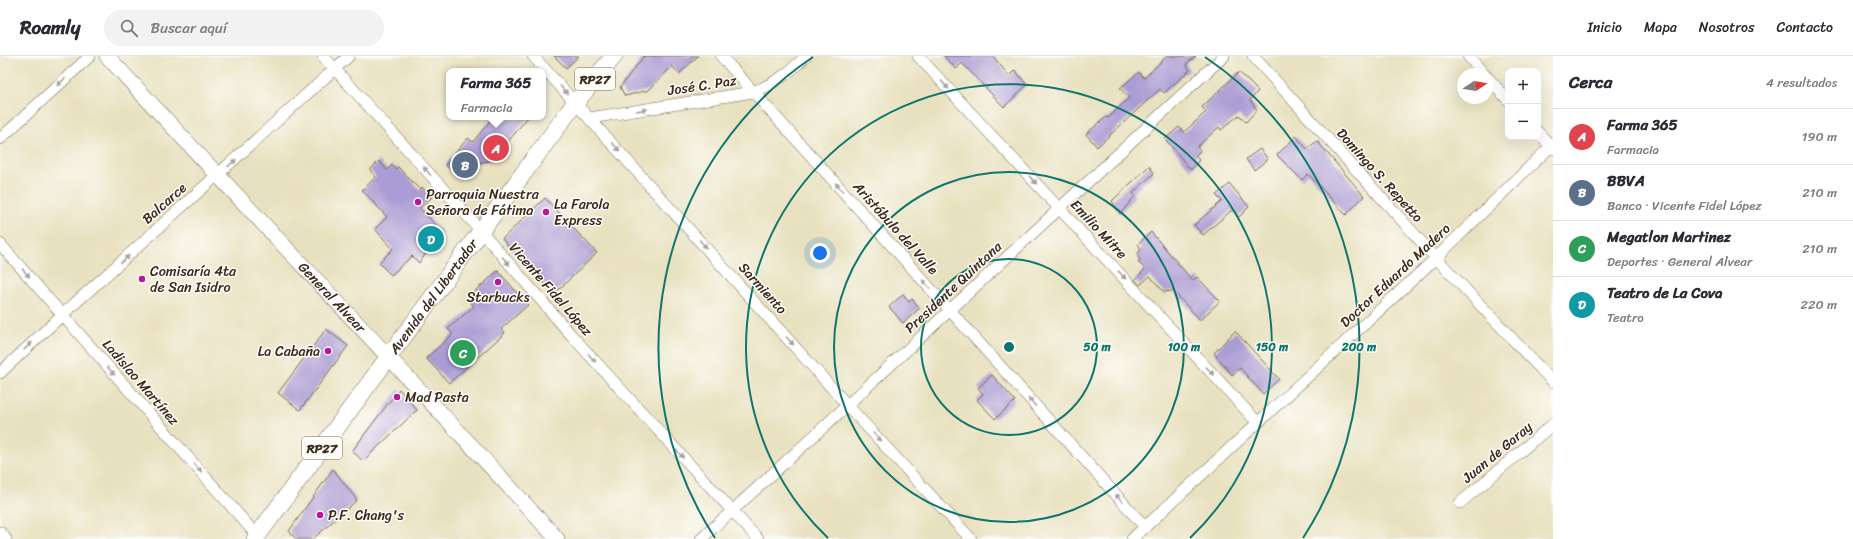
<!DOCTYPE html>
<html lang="es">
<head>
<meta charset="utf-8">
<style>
	body { margin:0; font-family:Sriracha,sans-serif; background:#f2f2f3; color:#2b2b33 }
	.controls { position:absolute; right:12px; top:12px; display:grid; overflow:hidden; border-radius:8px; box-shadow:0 4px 16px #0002 }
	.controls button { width:36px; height:36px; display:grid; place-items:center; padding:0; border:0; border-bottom:1px solid #e1e1e2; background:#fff; color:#2b2b33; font:20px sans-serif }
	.compass { position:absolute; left:1457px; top:12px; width:36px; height:36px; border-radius:50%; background:#fff; box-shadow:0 4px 16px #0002; rotate:78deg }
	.you { position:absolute; left:820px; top:197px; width:14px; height:14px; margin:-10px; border:3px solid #fff; border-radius:50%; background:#1a73e8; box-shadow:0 0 0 6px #1a73e833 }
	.badge { display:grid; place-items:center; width:26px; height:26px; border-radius:50%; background:#b5179e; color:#fff; font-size:13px; font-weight:700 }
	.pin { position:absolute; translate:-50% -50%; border:2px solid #fff; box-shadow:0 1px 4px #0006 }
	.popup { position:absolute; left:446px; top:12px; width:100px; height:52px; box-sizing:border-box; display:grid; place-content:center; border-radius:8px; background:#fff; filter:drop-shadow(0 1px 3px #0005); font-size:13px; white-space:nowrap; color:#7c7c81 }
	.popup b { font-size:15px; color:#2b2b33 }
	.popup::after { content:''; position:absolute; left:50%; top:100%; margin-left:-8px; border:8px solid transparent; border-top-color:#fff }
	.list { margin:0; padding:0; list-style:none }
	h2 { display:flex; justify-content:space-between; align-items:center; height:52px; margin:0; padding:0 16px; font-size:17px }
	h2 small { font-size:13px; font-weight:400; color:#7c7c81 }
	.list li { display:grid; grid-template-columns:26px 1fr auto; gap:12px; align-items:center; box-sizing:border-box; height:56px; padding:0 16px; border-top:1px solid #e1e1e2 }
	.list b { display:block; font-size:15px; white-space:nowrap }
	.list p { margin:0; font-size:13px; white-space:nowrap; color:#7c7c81 }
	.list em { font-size:13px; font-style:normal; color:#7c7c81 }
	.icon { flex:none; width:22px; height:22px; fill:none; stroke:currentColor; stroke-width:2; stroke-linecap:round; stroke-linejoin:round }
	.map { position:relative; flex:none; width:1553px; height:483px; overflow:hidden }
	header { display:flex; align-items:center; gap:24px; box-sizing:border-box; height:56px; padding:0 20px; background:#fff; border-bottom:1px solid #e1e1e2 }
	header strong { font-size:19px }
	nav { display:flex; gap:22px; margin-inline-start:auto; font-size:14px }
	.search { width:280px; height:36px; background:#f2f2f3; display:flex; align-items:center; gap:10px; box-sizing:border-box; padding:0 14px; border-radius:22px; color:#7c7c81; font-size:15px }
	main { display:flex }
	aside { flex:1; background:#fff }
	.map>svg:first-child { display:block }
</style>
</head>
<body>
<header>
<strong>Roamly</strong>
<div class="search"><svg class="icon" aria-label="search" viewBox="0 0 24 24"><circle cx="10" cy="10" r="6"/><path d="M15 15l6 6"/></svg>Buscar aquí</div>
<nav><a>Inicio</a><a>Mapa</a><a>Nosotros</a><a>Contacto</a></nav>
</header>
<main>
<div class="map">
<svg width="1553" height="483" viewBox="0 0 1553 483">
	<rect width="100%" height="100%" fill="#fdfcf7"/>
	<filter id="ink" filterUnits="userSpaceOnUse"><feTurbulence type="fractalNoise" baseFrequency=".025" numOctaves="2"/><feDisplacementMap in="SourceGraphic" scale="8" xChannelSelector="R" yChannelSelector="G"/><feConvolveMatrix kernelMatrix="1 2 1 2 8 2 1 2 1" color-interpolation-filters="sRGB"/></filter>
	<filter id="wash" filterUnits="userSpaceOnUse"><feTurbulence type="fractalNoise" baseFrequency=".012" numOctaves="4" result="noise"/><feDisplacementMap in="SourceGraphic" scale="16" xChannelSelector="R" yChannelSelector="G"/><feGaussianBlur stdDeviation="0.9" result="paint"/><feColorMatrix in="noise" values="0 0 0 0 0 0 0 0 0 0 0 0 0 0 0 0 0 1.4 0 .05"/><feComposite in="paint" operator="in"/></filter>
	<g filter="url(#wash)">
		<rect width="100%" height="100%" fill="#e8e1bf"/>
		<g id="blocks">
			<!-- building -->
			<g fill="#aa9cd4">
				<polygon points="554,0 579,0 566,12"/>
				<polygon points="644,0 698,0 679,18 672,10 649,34 625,40 620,31"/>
				<polygon points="944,0 993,0 1009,20 1015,14 1027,29 1004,51 962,7 956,13"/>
				<polygon points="1167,0 1196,0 1186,8 1190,14 1164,37 1160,33 1097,91 1086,78 1106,61 1108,62 1129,42 1120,32 1139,16 1144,22"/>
				<polygon points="1239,16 1258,35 1250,44 1257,54 1246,66 1239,59 1221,74 1219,71 1197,91 1200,95 1195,100 1199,104 1191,114 1165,83 1179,71 1184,76 1206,56 1202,51"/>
				<polygon points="493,61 528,61 493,104 468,109 458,120 445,109 468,82 473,86"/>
				<polygon points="1296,80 1307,93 1317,85 1364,140 1346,159 1308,118 1302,124 1277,99"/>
				<polygon points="1260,93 1268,103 1254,114 1246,103"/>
				<polygon points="379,105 387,114 392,109 396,113 398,111 420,134 422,131 432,141 420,152 442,176 419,207 412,200 391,219 379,207 393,193 375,173 387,161 362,134 376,121 370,114"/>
				<polygon points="1149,110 1154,117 1133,137 1135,140 1120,158 1112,145"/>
				<polygon points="1230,128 1249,151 1239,161 1232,154 1203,179 1194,169 1222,145 1216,139"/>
				<polygon points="545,142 597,197 554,238 502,183"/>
				<polygon points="1151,176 1193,225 1197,221 1220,245 1200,264 1173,235 1164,236 1150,220 1140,229 1135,224 1145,213 1138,206 1140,204 1137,199 1141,193 1138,188"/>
				<polygon points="498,215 528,249 501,273 505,277 449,327 426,302 453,278 448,273 474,250 467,242"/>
				<polygon points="903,238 909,246 912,243 920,252 903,267 889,251"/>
				<polygon points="326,273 348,290 300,354 278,337"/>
				<polygon points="1235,275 1279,323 1263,338 1240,312 1232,319 1214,297"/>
				<polygon points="992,319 1015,345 995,363 977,344 983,338 978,332"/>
				<polygon points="399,333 417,354 363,405 352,395"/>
				<polygon points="333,413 357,444 313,483 296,483 289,475"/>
			</g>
		</g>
	</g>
	<g filter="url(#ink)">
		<use href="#blocks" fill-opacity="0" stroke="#786a56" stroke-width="1"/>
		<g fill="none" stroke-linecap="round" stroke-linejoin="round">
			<!-- street casing -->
			<g stroke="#786a56" stroke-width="12">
				<g id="street">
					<polyline points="323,0 481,175 572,280 758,483"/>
					<polyline points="533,0 848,350 971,483"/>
					<polyline points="721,0 1145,471"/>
					<polyline points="918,0 1258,367"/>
					<polyline points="1253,0 1436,202 1553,326"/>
					<polyline points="1468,0 1484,18"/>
					<polyline points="1487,21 1508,44"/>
					<path d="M590,62L753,36C775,28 790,16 806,0"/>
					<polyline points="1538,76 1553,93"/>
					<polyline points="0,83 90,0"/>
					<polyline points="0,188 260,483"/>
					<polyline points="0,317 62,259 349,0"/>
					<polyline points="1460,447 1553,368"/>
					<polyline points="0,476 6,483"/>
					<path d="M701,483C877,324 1049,161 1224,0"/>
					<polyline points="1132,483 1436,202 1553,88"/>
				</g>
			</g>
			<!-- secondary casing -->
			<g stroke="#786a56" stroke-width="16">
				<g id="secondary">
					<path id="s1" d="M107,0C256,162 409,320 557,483"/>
				</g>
			</g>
			<!-- primary casing -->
			<g stroke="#786a56" stroke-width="18">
				<g id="primary">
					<path id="s2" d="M255,483L575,47L614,0"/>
				</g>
			</g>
			<!-- street -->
			<use href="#street" stroke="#fff" stroke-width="11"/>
			<!-- secondary -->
			<use href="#secondary" stroke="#fff" stroke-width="15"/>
			<!-- primary -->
			<use href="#primary" stroke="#fff" stroke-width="17"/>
		</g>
		<!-- one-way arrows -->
		<defs><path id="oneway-solid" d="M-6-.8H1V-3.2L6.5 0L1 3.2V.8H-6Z"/></defs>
		<g fill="#a79f9a">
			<use href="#oneway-solid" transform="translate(61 26) rotate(138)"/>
			<use href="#oneway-solid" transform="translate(945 29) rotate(47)"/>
			<use href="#oneway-solid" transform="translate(564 34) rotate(48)"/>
			<use href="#oneway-solid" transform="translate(642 54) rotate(-9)"/>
			<use href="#oneway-solid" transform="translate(616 91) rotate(48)"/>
			<use href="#oneway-solid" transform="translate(232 107) rotate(-42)"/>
			<use href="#oneway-solid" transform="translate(427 115) rotate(-132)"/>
			<use href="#oneway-solid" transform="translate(1033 124) rotate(47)"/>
			<use href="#oneway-solid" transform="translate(839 131) rotate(-132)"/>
			<use href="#oneway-solid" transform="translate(703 188) rotate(48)"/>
			<use href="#oneway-solid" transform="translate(125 203) rotate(-42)"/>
			<use href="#oneway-solid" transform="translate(506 205) rotate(49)"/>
			<use href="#oneway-solid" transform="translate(26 217) rotate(49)"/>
			<use href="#oneway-solid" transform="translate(1122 219) rotate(47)"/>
			<use href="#oneway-solid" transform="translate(926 228) rotate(-132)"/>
			<use href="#oneway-solid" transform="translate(790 285) rotate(48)"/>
			<use href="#oneway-solid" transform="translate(28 290) rotate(-43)"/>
			<use href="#oneway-solid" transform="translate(592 302) rotate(48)"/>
			<use href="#oneway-solid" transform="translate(111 315) rotate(49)"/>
			<use href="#oneway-solid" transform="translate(1210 315) rotate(47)"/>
			<use href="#oneway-solid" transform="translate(1032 346) rotate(-132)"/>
			<use href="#oneway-solid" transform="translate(877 381) rotate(47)"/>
			<use href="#oneway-solid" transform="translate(680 398) rotate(48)"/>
			<use href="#oneway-solid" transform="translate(198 412) rotate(49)"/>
			<use href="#oneway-solid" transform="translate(1119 442) rotate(-132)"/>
		</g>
	</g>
	<!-- distance rings -->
	<g fill="none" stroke="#0f766e" stroke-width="2">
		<circle cx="1009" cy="291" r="88"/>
		<circle cx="1009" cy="291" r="175"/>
		<path d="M828 482A263 263 0 1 1 1190 482"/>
		<path d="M715 482A350 350 0 0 1 813 1M1205 1A350 350 0 0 1 1303 482"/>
	</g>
	<!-- markers -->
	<g fill="#b5179e" stroke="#fdfcf7" stroke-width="1.5">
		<circle cx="418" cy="146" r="4"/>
		<circle cx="546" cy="156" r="4"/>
		<circle cx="142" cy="223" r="4"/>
		<circle cx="498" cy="226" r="4"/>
		<circle cx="328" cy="295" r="4"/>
		<circle cx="397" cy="341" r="4"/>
		<circle cx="320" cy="459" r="4"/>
	</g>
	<g text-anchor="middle" stroke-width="3" stroke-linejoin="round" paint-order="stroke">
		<!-- shield labels -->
		<g fill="#fdfcf7" stroke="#75695f" stroke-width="1">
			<rect x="575" y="12" width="40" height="22" rx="3"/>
			<rect x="302" y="381" width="40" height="22" rx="3"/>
		</g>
		<g font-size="13" font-weight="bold" fill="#3b2a1e">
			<text x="595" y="28">RP27</text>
			<text x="322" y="397">RP27</text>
		</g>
		<!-- street labels -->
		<g font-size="14" fill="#3b2a1e" stroke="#fdfcf7">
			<text transform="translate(702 29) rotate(-9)" y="5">José C. Paz</text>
			<text transform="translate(1380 119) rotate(48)" y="5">Domingo S. Repetto</text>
			<text transform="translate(164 147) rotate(-42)" y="5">Balcarce</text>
			<text transform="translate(896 172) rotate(48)" y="5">Aristóbulo del Valle</text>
			<text transform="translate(1099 173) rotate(47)" y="5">Emilio Mitre</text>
			<text transform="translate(1395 219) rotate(-43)" y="5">Doctor Eduardo Madero</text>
			<text transform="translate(953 231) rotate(-43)" y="5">Presidente Quintana</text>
			<text transform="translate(763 232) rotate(48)" y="5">Sarmiento</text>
			<text transform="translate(551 233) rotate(49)" y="5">Vicente Fidel López</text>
			<text dy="5" stroke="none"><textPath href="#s1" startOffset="330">General Alvear</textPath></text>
			<text dy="5" stroke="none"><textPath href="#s2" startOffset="301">Avenida del Libertador</textPath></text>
			<text transform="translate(141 326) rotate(49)" y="5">Ladislao Martínez</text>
			<text transform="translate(1497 396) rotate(-40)" y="5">Juan de Garay</text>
		</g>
		<!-- poi labels -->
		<g font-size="14" fill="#3b2a1e" stroke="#fdfcf7" text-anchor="start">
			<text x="426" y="143">Parroquia Nuestra<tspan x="426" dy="16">Señora de Fátima</tspan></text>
			<text x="554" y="153">La Farola<tspan x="554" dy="16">Express</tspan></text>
			<text x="150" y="220">Comisaría 4ta<tspan x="150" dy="16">de San Isidro</tspan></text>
			<text x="498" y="246" text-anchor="middle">Starbucks</text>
			<text x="320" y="300" text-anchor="end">La Cabaña</text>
			<text x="405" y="346">Mad Pasta</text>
			<text x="328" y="464">P.F. Chang's</text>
		</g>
	</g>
	<circle cx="1009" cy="291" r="6" fill="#0f766e" stroke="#fdfcf7" stroke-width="2"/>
	<g font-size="12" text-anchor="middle" font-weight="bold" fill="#0f766e" stroke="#fdfcf7" stroke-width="3" stroke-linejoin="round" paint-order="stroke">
		<text x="1097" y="295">50 m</text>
		<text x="1184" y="295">100 m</text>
		<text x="1272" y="295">150 m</text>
		<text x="1359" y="295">200 m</text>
	</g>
</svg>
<div class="controls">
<button>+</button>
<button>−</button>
</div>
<svg class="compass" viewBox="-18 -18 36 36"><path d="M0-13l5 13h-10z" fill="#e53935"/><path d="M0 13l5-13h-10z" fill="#7c7c81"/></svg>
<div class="you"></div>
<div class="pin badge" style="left:496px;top:92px;background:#e0444e">A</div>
<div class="popup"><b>Farma 365</b>Farmacia</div>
<div class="pin badge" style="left:465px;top:109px;background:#5c6f8a">B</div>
<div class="pin badge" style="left:463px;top:297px;background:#2e9e5b">C</div>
<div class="pin badge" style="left:431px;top:183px;background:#0f9aa8">D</div>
</div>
<aside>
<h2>Cerca<small>4 resultados</small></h2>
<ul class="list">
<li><span class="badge" style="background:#e0444e">A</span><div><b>Farma 365</b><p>Farmacia</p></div><em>190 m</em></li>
<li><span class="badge" style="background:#5c6f8a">B</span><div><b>BBVA</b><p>Banco · Vicente Fidel López</p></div><em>210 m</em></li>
<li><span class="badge" style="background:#2e9e5b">C</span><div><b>Megatlon Martinez</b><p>Deportes · General Alvear</p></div><em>210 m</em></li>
<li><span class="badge" style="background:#0f9aa8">D</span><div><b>Teatro de La Cova</b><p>Teatro</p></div><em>220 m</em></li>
</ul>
</aside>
</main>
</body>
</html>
